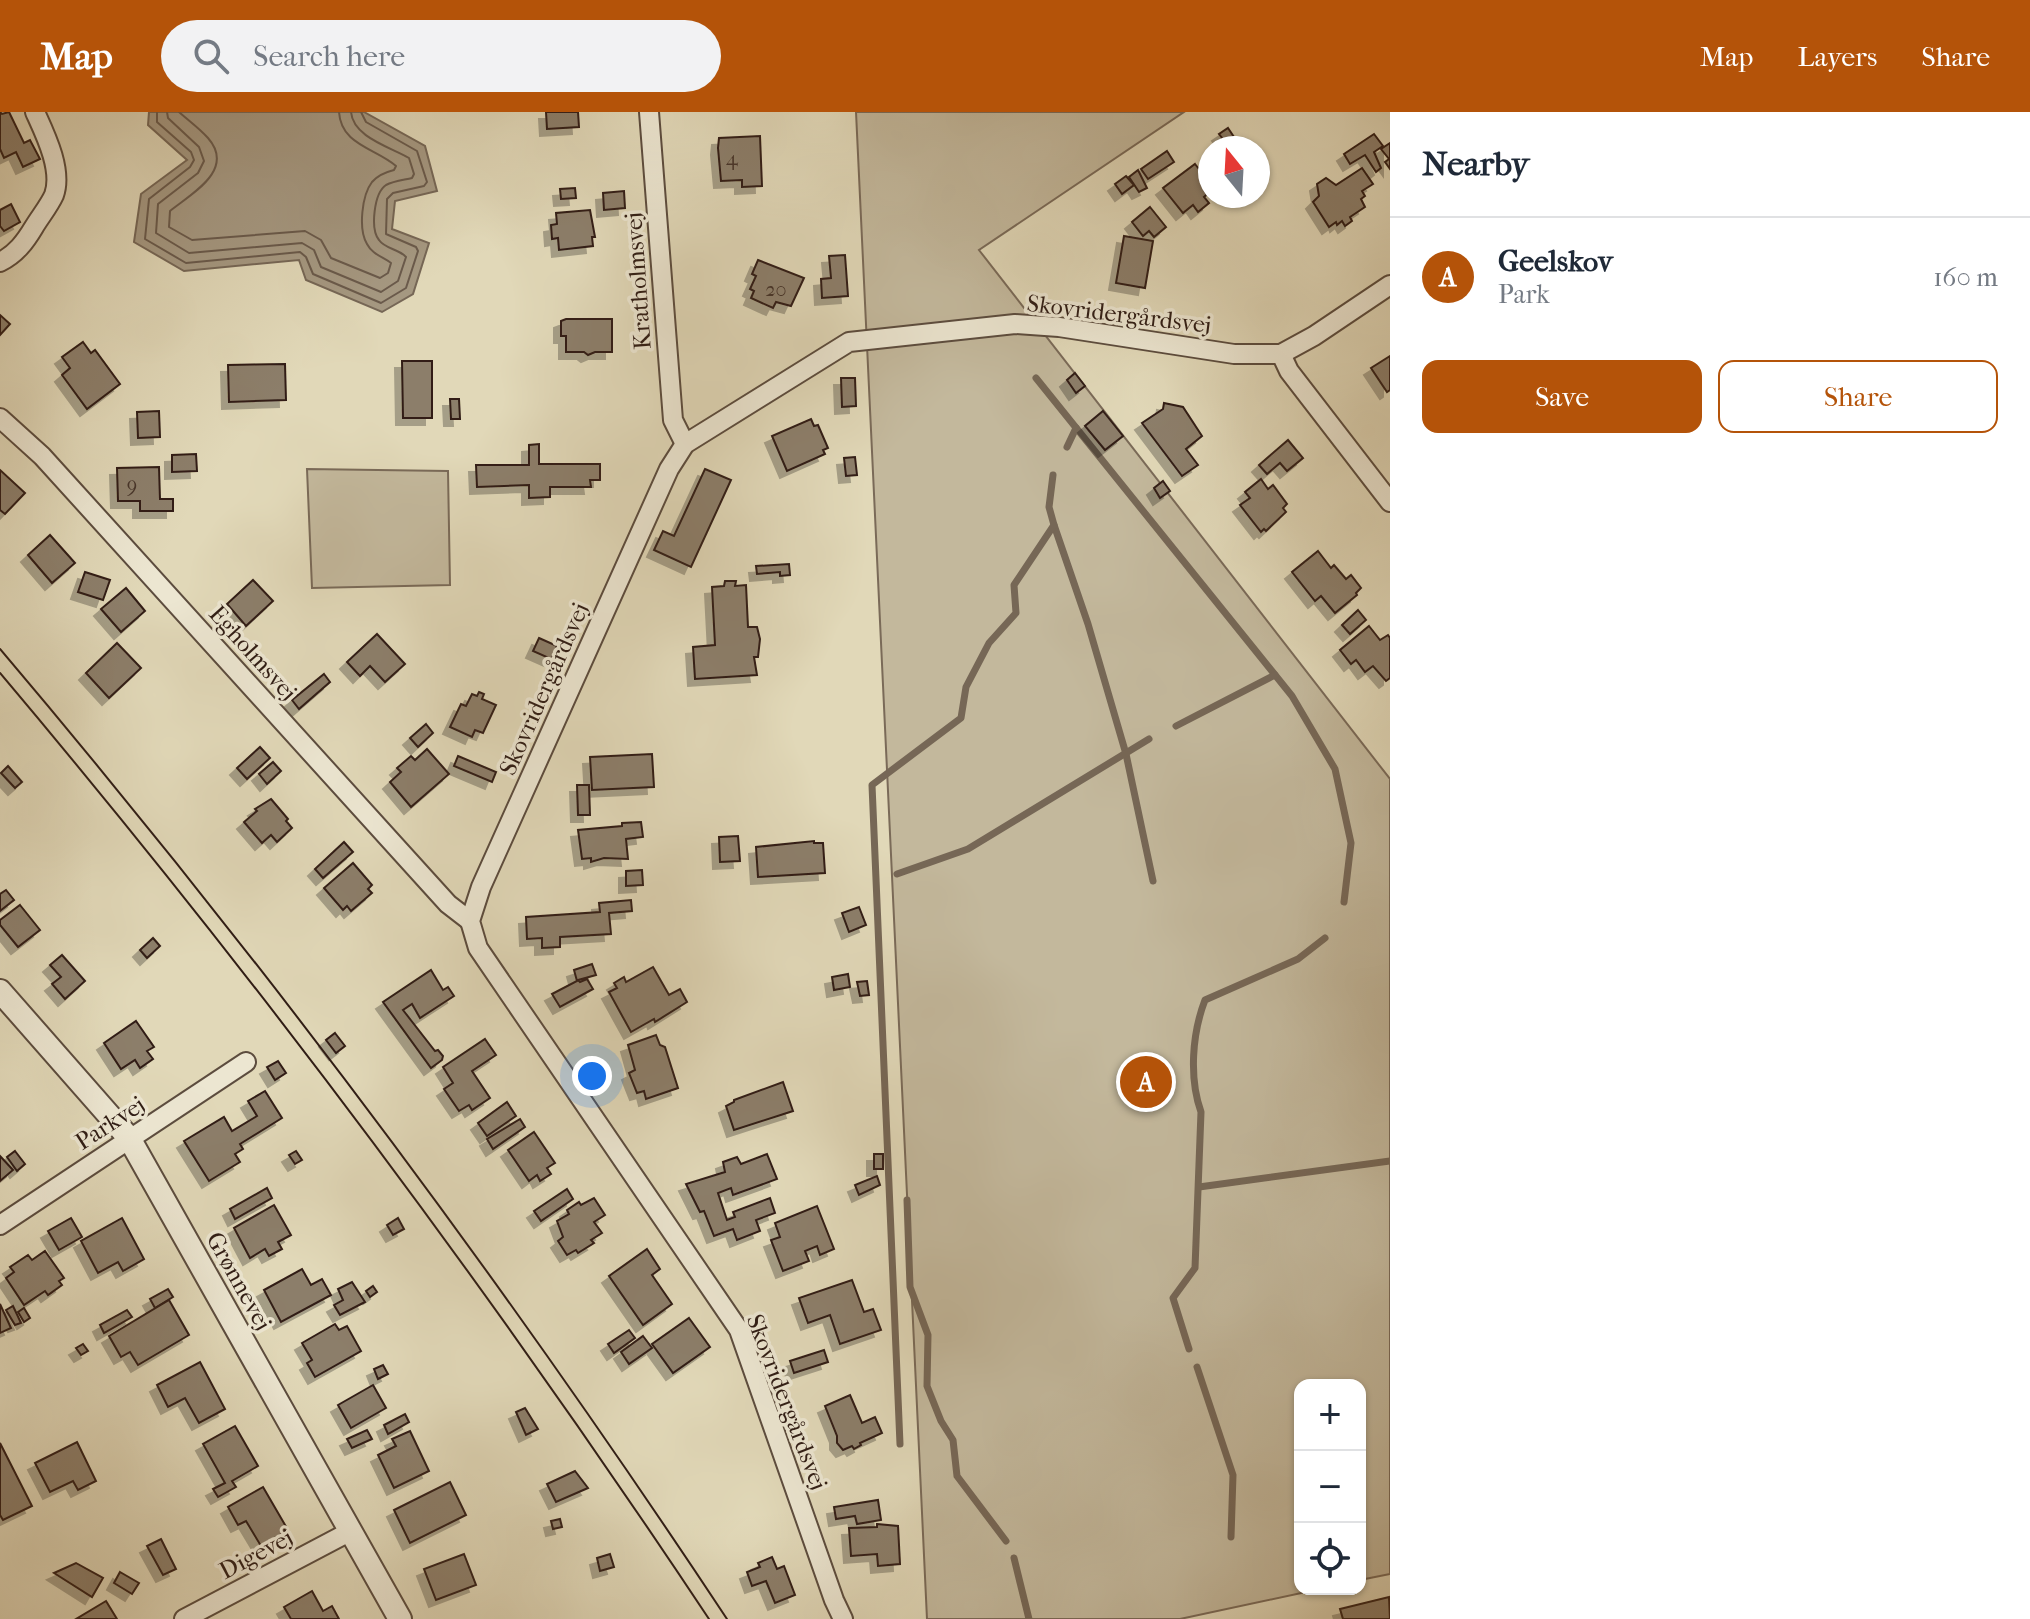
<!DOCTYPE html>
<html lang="en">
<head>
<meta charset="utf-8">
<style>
	body { margin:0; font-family:"IM FELL French Canon",serif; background:#f2f2f3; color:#1f2937 }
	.controls { position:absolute; right:24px; bottom:24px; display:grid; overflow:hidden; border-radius:16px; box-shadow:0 2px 6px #0004 }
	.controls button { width:72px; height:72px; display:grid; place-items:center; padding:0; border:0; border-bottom:2px solid #e0e1e3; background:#fff; color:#1f2937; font:40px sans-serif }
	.compass { position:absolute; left:1198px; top:24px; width:72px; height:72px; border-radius:50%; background:#fff; box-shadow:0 2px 6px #0004; rotate:342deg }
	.you { position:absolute; left:592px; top:964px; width:28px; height:28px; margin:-20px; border:6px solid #fff; border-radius:50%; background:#1a73e8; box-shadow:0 0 0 12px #1a73e833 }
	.badge { display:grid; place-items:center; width:52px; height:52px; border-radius:50%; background:#b45309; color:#fff; font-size:26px; font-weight:700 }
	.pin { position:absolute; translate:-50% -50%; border:4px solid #fff; box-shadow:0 2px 8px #0006 }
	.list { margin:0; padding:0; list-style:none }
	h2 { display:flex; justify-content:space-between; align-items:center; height:104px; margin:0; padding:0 32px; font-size:34px }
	h2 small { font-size:26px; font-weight:400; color:#747a83 }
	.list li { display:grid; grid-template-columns:52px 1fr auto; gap:24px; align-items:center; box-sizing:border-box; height:120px; padding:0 32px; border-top:2px solid #e0e1e3 }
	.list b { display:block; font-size:30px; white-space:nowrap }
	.list p { margin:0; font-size:26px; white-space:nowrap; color:#747a83 }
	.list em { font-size:26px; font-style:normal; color:#747a83 }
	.actions { display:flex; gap:16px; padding:24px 32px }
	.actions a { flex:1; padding:18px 0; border:2px solid #b45309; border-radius:16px; text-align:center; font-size:28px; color:#b45309 }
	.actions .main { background:#b45309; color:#fff }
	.icon { flex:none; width:44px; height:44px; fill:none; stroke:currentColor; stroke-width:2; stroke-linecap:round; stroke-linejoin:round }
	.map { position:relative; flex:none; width:1390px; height:1507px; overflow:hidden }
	header { display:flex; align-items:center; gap:48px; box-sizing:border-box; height:112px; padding:0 40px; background:#b45309; color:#fff }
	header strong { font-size:38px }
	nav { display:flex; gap:44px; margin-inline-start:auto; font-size:28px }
	.search { width:560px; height:72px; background:#f2f2f3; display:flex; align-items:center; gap:20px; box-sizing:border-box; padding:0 28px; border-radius:44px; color:#747a83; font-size:30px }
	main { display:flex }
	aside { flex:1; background:#fff }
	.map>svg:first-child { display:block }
</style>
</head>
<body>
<header>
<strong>Map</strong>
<div class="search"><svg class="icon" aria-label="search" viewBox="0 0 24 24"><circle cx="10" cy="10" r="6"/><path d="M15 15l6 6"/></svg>Search here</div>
<nav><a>Map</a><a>Layers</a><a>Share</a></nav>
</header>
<main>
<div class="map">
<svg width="1390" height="1507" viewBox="0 0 1390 1507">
	<defs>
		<filter id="shadow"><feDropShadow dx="-7" dy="7" stdDeviation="0" flood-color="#0004"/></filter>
	</defs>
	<rect width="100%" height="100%" fill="#e1d8b8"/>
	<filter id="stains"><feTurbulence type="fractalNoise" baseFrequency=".0025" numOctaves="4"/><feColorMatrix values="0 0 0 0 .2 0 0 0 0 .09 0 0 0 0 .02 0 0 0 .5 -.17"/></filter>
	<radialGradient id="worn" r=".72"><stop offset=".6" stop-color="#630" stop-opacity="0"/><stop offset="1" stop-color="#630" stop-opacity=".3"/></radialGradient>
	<!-- green -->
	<g fill="#c3b89c" stroke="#7a6a58" stroke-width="2">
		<polygon points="856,0 1184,0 979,138 1390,667 1390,1462 1360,1468 1360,1273 1300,1273 1300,1477 1320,1477 1180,1507 927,1507"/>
		<polygon points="307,357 448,359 450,473 312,476"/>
	</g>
	<!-- water -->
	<polygon fill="#a59881" stroke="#766756" stroke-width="2" points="149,0 364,0 425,34 437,79 395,89 392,117 429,131 413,182 382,200 306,168 299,148 184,159 134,130 141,82 187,48 148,13"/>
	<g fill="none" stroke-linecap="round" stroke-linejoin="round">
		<!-- shore -->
		<g stroke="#6a5a4b" stroke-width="2">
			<polyline points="157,0 157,10 191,40 194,48 190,55 149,87 145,127 186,151 300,140 306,145 313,162 381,191 406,176 418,139 416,135 386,122 387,87 393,81 424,74 427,70 417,39 366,10 361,0"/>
			<path d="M167,0L168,6L199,35L204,49L198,61L158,92L156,121L189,141L302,131L314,138L321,155L381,180L398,169L406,145C399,137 385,137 379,128C370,117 374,81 386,73C394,69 404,68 412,66L414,62L409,46C390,35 353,25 351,0"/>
			<path d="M179,0C189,9 199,16 208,26C236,58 191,82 170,99L169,115L192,128L305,119L321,128L331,146L380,166L388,161L391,151C383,145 372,142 367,132C358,117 362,83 372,70C378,63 386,60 394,58L396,54C375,36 341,33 339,0"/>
		</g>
		<!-- stream -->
		<g stroke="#766756" stroke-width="7">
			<polyline points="1036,266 1292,584 1335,657 1351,731 1344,790"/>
			<polyline points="1067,335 1076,316"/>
			<polyline points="1054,413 1088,512 1126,642 1153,769"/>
			<polyline points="1176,614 1275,563"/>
			<polyline points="897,762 968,737 1149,627"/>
			<polyline points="1199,1075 1390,1049"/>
			<polyline points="907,1088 910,1175 928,1223 927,1274 941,1309 953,1328 957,1364 1006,1429"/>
			<path d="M1189,1237L1173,1186L1195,1156L1201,1000C1189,966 1192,922 1205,888L1298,847L1325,826"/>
			<polyline points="1197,1255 1233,1363 1231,1425"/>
			<polyline points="900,1332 872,673 961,606 966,575 989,531 1016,501 1014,473 1054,413 1049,395 1053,363"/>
			<polyline points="1014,1446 1029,1507"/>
		</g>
	</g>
	<!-- building -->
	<g fill="#8c7e6a" stroke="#301d15" stroke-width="2" filter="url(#shadow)">
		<polygon points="0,0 2,2 9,0 24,31 30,28 40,47 23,55 16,40 4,46 0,37"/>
		<polygon points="546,0 578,0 579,15 547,17"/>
		<polygon points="1228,16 1238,31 1230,36 1219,22"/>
		<polygon points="1374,22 1383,34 1374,40 1381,56 1376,60 1365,43 1350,52 1344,42"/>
		<polygon points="760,24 762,74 742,75 742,68 721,69 718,36 719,26"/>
		<polygon points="1390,31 1390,57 1385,50 1389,47 1381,37"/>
		<polygon points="1167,39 1174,50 1148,67 1141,57"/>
		<polygon points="1195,52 1210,71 1210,80 1204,85 1209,91 1198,100 1193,93 1183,101 1163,76"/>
		<polygon points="1362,56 1373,72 1362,79 1365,84 1361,87 1365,95 1350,105 1352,109 1345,114 1342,109 1337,113 1336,110 1329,115 1313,90 1319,84 1317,72 1326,66 1336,73"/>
		<polygon points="1138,58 1147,76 1139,80 1129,65"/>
		<polygon points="1126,64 1134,73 1122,82 1115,72"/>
		<polygon points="575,76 576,86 561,87 560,77"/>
		<polygon points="624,79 625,96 604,98 603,81"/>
		<polygon points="11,92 20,110 4,119 0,114 0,98"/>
		<polygon points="1150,95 1166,115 1154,125 1149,119 1143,124 1132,110"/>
		<polygon points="590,98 595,125 592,125 593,134 559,138 558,126 552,127 551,113 557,112 556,101"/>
		<polygon points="1124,124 1153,129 1145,176 1116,171"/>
		<polygon points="845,143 848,184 822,186 821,167 831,166 829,144"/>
		<polygon points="758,148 804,166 791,194 776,190 773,196 751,186 754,179 750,177 756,164 752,162"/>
		<polygon points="0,203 10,212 0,223"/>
		<polygon points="566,207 612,207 612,240 595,240 588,243 584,240 566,240 566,224 561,224 561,209"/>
		<polygon points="83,230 91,241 95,238 120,272 87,297 62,263 70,256 62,245"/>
		<polygon points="1390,244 1390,278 1387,280 1371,256"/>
		<polygon points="402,249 432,249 432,306 403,306"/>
		<polygon points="285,252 286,288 229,290 228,253"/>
		<polygon points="1075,261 1085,274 1076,281 1067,268"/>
		<polygon points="841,266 855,266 856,294 842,295"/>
		<polygon points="450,287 459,287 460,307 451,307"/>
		<polygon points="1164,291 1183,295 1202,324 1186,337 1198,353 1182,364 1142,311 1163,297"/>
		<polygon points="159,299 160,325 138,326 137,300"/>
		<polygon points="1103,299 1123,324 1105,338 1085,314"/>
		<polygon points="811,307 814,314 818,313 828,336 823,338 825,342 787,359 772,324"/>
		<polygon points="1288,328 1303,346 1287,359 1280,351 1267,362 1259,353"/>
		<polygon points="539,332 539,352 600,352 600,368 590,368 591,375 550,375 550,385 529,386 529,373 477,375 476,353 529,353 529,333"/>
		<polygon points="196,342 197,359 172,360 172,343"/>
		<polygon points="855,345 857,363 846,364 844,346"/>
		<polygon points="159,355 160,387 173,387 173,399 140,399 140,389 118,389 117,356"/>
		<polygon points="705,357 731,368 691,455 654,438 663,419 674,424"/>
		<polygon points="0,358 25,381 5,402 0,398"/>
		<polygon points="1261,367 1268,377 1273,373 1287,392 1283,396 1286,400 1266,419 1264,417 1261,420 1240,393 1250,386 1245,380"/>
		<polygon points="1163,369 1170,379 1160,386 1154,376"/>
		<polygon points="50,423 75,451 52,471 28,443"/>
		<polygon points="1318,439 1331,456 1334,453 1346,467 1351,463 1361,476 1356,481 1357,483 1335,501 1321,484 1315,489 1292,460"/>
		<polygon points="789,452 790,463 780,464 780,460 757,462 756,454"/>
		<polygon points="85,460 110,468 103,488 78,480"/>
		<polygon points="253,468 273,489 246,514 227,492"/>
		<polygon points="725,469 736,469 735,474 746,473 748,515 757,515 760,527 758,545 754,545 757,563 695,567 693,535 715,533 712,475 724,474"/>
		<polygon points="126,476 145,499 121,520 101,497"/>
		<polygon points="1358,498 1366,508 1350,522 1342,513"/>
		<polygon points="1369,514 1380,528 1388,523 1390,526 1390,566 1386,569 1373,554 1365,560 1356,548 1351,552 1340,538"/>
		<polygon points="377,522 405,552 385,570 370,554 360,564 347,550"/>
		<polygon points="539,526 557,534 551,547 533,539"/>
		<polygon points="117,531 141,556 109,586 86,561"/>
		<polygon points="324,562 330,570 299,597 292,588"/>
		<polygon points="479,580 484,582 482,587 496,593 483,621 475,618 472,625 450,615 461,592 466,594 472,582 477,584"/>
		<polygon points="426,612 433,621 418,635 410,626"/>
		<polygon points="260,635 270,646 247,667 237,656"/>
		<polygon points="427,637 449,662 411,695 390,670 401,660 397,656 411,644 415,648"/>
		<polygon points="652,642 654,675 592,678 590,645"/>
		<polygon points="458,644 496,660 492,670 454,654"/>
		<polygon points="273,650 281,659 267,672 259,662"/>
		<polygon points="8,654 22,670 15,676 1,661"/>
		<polygon points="577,673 589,673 590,703 578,703"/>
		<polygon points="271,687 288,707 286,709 292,716 277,730 271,723 262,731 244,710 257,699 255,697"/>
		<polygon points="641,710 643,725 626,727 628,747 604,746 591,750 591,746 582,747 578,718 622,714 622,711"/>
		<polygon points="738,724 740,749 720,750 719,725"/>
		<polygon points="814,729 814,731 823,731 825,761 758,765 756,735"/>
		<polygon points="344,730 353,740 323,766 315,757"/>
		<polygon points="353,751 372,773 368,777 372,781 351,799 347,794 343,798 324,776"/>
		<polygon points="642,758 643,773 626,774 626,759"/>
		<polygon points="6,778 14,788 0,799 0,782"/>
		<polygon points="631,788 632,799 609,801 611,822 560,825 560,835 542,836 542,826 527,827 526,805 600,800 599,791"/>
		<polygon points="20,793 40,818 18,835 0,813 0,808"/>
		<polygon points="859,795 866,813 849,820 842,801"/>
		<polygon points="153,826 160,834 147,846 140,838"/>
		<polygon points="62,843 85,869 65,887 52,872 61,865 50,853"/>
		<polygon points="592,852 596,863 578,868 580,870 587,867 593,877 560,895 552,882 577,869 574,858"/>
		<polygon points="653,855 669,883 680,877 687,890 655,910 654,907 631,920 609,880 617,876 614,871 624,865 626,870"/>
		<polygon points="431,858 443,878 448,875 454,884 420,906 412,892 403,898 435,939 438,938 443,944 442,948 431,956 383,890"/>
		<polygon points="848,862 850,875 834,878 832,865"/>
		<polygon points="867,869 869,883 860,884 857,870"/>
		<polygon points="136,909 154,935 147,939 153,947 140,956 135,948 121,957 104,931"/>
		<polygon points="335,921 345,934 336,941 326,928"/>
		<polygon points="656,923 660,933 665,935 678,976 646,987 644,979 637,981 629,961 635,958 628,933"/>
		<polygon points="485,927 496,943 472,959 490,986 472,998 469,993 459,999 444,977 453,971 443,955"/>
		<polygon points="278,949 286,961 275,968 267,955"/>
		<polygon points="783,970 793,999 734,1018 726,994 734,990 734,988"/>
		<polygon points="265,979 282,1006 240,1032 243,1037 235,1042 240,1050 209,1069 184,1029 224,1005 232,1019 257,1004 248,989"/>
		<polygon points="507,990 516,1004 487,1024 478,1011"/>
		<polygon points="520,1007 525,1015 493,1037 487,1027"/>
		<polygon points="534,1020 555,1051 547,1056 551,1062 540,1069 537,1063 529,1069 508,1038"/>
		<polygon points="15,1039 25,1052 17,1059 7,1045"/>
		<polygon points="296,1039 302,1048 295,1052 289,1043"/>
		<polygon points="767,1042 777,1067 733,1083 731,1076 718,1081 727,1108 735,1105 733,1100 770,1086 775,1101 756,1108 760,1119 737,1128 733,1117 714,1124 704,1099 700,1100 686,1072 725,1060 723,1050 737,1045 741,1052"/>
		<rect x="874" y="1042" width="9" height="15"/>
		<polygon points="0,1044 13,1058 0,1069"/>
		<polygon points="877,1064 880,1073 859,1083 855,1073"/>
		<polygon points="267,1076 272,1086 235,1107 230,1097"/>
		<polygon points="567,1077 573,1087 541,1109 534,1099"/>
		<polygon points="594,1086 605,1103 594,1110 602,1121 591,1128 594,1131 578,1141 576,1138 567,1143 558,1129 563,1125 557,1109 569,1102 567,1098 579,1090 581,1093"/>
		<polygon points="274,1093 291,1123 278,1130 282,1137 269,1144 265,1137 250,1146 234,1116"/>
		<polygon points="817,1094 834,1137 820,1143 817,1134 805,1139 809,1149 783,1159 771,1128 780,1125 775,1111"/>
		<polygon points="71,1106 82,1125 59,1138 48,1119"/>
		<polygon points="122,1106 144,1147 123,1159 118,1150 98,1161 81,1129"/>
		<polygon points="398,1106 404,1117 393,1123 387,1113"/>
		<polygon points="647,1137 660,1157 652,1163 672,1192 643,1213 609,1164"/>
		<polygon points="45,1139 64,1166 59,1169 62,1173 48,1183 45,1179 24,1193 6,1166 14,1160 10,1155 28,1143 32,1148"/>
		<polygon points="302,1157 311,1173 322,1167 331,1183 281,1210 264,1178"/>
		<polygon points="852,1168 864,1200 873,1197 881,1218 840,1232 830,1203 808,1211 799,1186"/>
		<polygon points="352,1170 365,1190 340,1203 334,1193 343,1188 338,1177"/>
		<polygon points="373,1174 377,1180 370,1185 366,1179"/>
		<polygon points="168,1177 173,1185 155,1196 150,1187"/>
		<polygon points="169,1188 189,1223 138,1253 130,1240 121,1245 109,1224"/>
		<polygon points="0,1192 11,1216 0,1221"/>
		<polygon points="13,1194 21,1211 15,1213 6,1198"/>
		<polygon points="24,1196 30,1206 24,1210 18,1200"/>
		<polygon points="127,1198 132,1205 104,1221 100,1213"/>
		<polygon points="689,1206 710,1235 673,1261 652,1232"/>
		<polygon points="335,1212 339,1218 347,1214 361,1239 315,1265 307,1251 312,1248 302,1231"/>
		<polygon points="629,1218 635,1226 614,1241 608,1232"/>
		<polygon points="643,1224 652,1236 629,1252 621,1240"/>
		<polygon points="83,1232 88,1239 81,1243 76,1236"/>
		<polygon points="824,1238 828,1250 794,1261 790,1249"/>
		<polygon points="200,1250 225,1297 199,1311 185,1286 168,1295 157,1273"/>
		<polygon points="383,1253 388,1262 378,1267 374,1257"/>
		<polygon points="373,1273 386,1296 351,1316 338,1293"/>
		<polygon points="850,1283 862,1311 875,1305 882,1321 860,1331 861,1333 854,1337 852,1334 843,1338 837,1331 837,1324 825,1294"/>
		<polygon points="525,1296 538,1317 526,1323 516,1300"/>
		<polygon points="405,1302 409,1310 388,1322 384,1313"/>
		<polygon points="235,1314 258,1354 232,1369 236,1375 218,1385 213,1377 225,1371 203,1332"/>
		<polygon points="367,1318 372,1327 352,1336 347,1327"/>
		<polygon points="410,1319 429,1359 394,1376 378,1343 396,1334 392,1327"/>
		<polygon points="77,1330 96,1369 78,1378 73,1369 50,1380 35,1351"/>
		<polygon points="0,1331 32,1394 3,1408 0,1403"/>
		<polygon points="575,1359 588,1376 556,1390 547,1372"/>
		<polygon points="450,1370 466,1403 410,1431 394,1398"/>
		<polygon points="263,1375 288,1418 261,1434 246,1409 238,1413 228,1395"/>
		<polygon points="878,1388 881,1408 857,1412 855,1404 836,1407 834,1395"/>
		<polygon points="560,1407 562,1415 553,1417 551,1409"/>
		<polygon points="877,1412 898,1414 900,1452 878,1454 877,1442 851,1444 849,1416 877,1415"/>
		<polygon points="161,1427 176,1457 163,1463 147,1434"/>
		<polygon points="464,1442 476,1473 436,1488 424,1457"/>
		<polygon points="610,1442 614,1455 600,1459 597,1446"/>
		<polygon points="772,1445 777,1457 784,1454 795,1483 775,1491 766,1469 752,1474 747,1460 760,1455 758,1451"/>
		<polygon points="76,1451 103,1466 92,1485 54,1461"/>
		<polygon points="120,1460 139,1471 132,1482 114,1471"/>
		<polygon points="312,1479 323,1499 332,1494 339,1507 291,1507 284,1495"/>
		<polygon points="1389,1485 1390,1507 1343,1507 1340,1497"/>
		<polygon points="106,1489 117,1507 76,1507"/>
	</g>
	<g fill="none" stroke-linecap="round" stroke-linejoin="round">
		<!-- minor casing -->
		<g stroke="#5c4c3e" stroke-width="22">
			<g id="minor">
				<polyline points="649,0 673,308 685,332"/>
				<path d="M0,150C16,142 25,130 34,115C40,105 49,94 54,83C63,58 45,22 35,0"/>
				<polyline points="1281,242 1289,259 1390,390"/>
				<polyline points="0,306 42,344 448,792 470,809"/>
				<polyline points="0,1113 246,950"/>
				<polyline points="184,1507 351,1419"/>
				<polyline points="843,1507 834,1488 739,1218 478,836 470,809 481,775 669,357 685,332 849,230 1015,212 1059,215 1234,242 1281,242 1314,224 1390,173"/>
			</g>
		</g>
		<!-- tertiary casing -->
		<g stroke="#5c4c3e" stroke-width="26">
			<polyline id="tertiary" points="0,879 129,1026 400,1507"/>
		</g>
		<!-- minor -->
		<use href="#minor" stroke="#ece6d1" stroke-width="18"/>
		<!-- tertiary -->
		<use href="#tertiary" stroke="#ece6d1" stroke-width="22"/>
		<!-- tram -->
		<g stroke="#301d15" stroke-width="2">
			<path d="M0,537C261,845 504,1170 727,1507"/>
			<path d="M0,561C254,862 491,1179 709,1507"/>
		</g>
	</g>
	<g text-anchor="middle" stroke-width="7" stroke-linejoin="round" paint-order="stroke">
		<!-- number labels -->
		<g font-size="20" fill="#47352a">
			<text x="732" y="53">4</text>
			<text x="776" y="184">20</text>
			<text x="132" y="380">9</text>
		</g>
		<!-- street labels -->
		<g font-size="24" fill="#301d15" stroke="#ece6d1">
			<text transform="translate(638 169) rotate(-94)" y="8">Kratholmsvej</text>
			<text transform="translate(1119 202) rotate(7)" y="8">Skovridergårdsvej</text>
			<text transform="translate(253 541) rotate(48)" y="8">Egholmsvej</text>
			<text transform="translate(544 577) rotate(-66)" y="8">Skovridergårdsvej</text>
			<text transform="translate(110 1011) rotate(-33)" y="8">Parkvej</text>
			<text transform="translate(239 1169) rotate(61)" y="8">Grønnevej</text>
			<text transform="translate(787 1290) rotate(69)" y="8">Skovridergårdsvej</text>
			<text transform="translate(256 1442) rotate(-28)" y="8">Digevej</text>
		</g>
	</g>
	<rect width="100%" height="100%" filter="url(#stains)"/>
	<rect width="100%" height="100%" fill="url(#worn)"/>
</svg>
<div class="controls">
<button>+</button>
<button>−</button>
<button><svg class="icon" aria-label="locate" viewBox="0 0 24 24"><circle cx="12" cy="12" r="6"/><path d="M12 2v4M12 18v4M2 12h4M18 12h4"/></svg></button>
</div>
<svg class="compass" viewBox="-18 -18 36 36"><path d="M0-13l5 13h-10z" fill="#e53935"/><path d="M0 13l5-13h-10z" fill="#747a83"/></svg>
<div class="you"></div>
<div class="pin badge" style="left:1146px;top:970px">A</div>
</div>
<aside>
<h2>Nearby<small></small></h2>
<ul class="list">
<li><span class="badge">A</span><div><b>Geelskov</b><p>Park</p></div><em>160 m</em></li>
</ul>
<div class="actions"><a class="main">Save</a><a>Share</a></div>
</aside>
</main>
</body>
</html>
